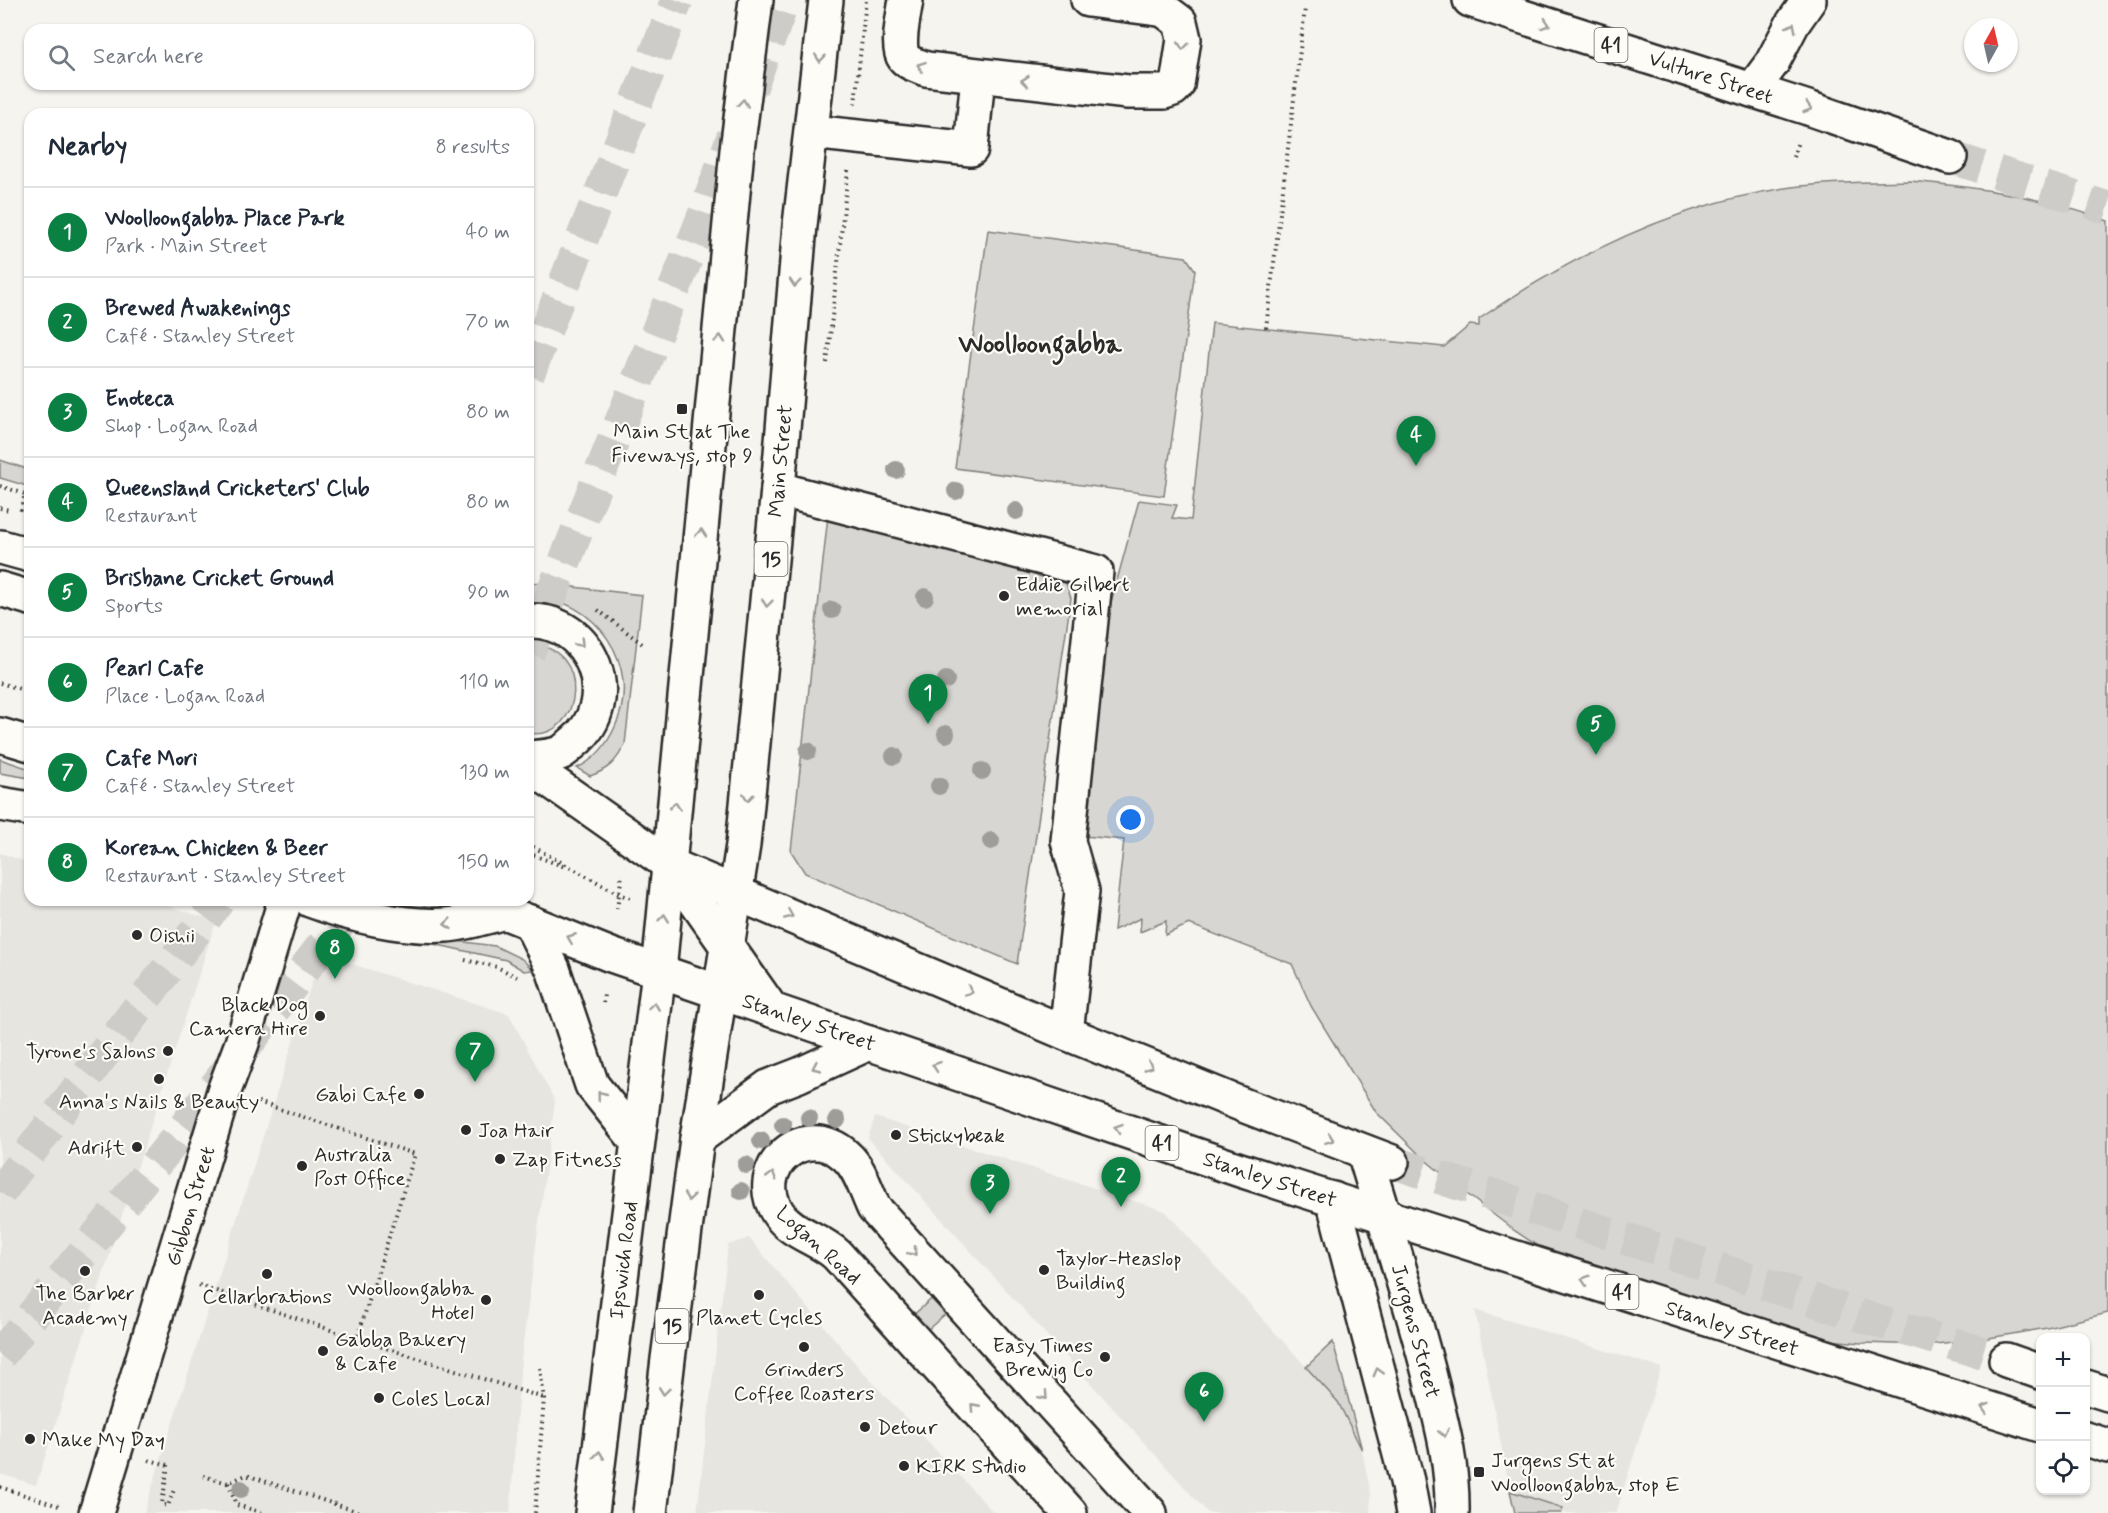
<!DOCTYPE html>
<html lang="en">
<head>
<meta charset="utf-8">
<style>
	body { margin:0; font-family:Mynerve,sans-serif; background:#f2f2f3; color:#1f2937 }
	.controls { position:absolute; right:18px; bottom:18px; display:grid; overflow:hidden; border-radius:12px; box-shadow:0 2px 4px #0004 }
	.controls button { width:54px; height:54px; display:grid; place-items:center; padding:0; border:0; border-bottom:2px solid #e0e1e3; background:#fff; color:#1f2937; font:30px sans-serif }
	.compass { position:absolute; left:1964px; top:18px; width:54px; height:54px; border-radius:50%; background:#fff; box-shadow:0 2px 4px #0004; rotate:8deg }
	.you { position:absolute; left:1131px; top:820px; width:21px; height:21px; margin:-15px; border:4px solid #fff; border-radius:50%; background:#1a73e8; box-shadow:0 0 0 9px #1a73e833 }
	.badge { display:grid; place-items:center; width:39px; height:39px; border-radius:50%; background:#0b8043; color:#fff; font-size:20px; font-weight:700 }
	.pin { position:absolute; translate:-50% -50px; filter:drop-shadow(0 2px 3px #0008) }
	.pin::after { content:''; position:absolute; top:32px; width:21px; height:18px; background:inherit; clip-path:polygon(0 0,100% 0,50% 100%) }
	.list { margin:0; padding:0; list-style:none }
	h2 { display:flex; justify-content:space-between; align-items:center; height:78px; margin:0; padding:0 24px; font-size:26px }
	h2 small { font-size:20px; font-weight:400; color:#747a83 }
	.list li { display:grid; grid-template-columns:39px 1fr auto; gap:18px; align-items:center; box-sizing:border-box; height:90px; padding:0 24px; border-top:2px solid #e0e1e3 }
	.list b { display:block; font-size:22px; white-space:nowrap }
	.list p { margin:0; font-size:20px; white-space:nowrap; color:#747a83 }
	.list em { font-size:20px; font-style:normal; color:#747a83 }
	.icon { flex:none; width:33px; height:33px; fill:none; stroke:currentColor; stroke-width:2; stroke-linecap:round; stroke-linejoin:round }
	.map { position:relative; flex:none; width:2108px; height:1513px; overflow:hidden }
	.search { position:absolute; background:#fff; box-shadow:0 2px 4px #0004; left:24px; top:24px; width:510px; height:66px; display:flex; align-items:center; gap:15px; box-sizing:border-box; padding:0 21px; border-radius:18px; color:#747a83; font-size:22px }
	.panel { position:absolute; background:#fff; box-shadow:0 2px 4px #0004; left:24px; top:108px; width:510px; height:798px; border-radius:18px }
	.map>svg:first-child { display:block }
</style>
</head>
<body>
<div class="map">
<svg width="2108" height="1513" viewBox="0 0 2108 1513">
	<rect width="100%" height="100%" fill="#f5f4ef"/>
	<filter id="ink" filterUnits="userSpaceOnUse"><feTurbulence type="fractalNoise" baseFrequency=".0167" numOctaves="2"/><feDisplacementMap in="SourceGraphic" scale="12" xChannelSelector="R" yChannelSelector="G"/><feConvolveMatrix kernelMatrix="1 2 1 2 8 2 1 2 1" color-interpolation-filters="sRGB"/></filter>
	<g filter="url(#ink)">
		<!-- built -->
		<g fill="#e6e5e0">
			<polygon points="0,853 30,863 30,900 149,900 216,921 36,1485 0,1474"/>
			<polygon points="339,960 509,1014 555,1101 521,1359 510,1513 144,1513 315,972"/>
			<polygon points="875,1117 1165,1211 1338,1402 1362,1450 1371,1495 1370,1513 1208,1513 868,1138"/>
			<polygon points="749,1238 861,1370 994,1513 697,1513 728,1245"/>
			<polygon points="1475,1310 1661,1368 1616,1513 1561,1513 1563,1507 1510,1491"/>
		</g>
		<!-- green -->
		<g fill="#d7d6d2" stroke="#81807e" stroke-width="1.5">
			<path d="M1910,181C1978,187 2044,197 2108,221V1313L2047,1328L1989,1338L1926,1345L1862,1343L1805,1338L1570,1267L1515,1231L1472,1198L1424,1159L1376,1112L1311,1006L1292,964L1189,924L1165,935L1166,921L1140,932L1141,918L1114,930L1124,840L1075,835L1091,675L1139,500L1177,505L1172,518L1191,520L1212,323L1444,347L1470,325L1479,326V319C1573,255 1678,202 1792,187C1831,182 1871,182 1910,181Z"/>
			<polygon points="988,230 1186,257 1195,270 1164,496 955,468"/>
			<polygon points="0,460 30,470 30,487 0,478"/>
			<polygon points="828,516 1065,580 1071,598 1017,964 805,873 791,851"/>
			<path d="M530,582L642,595L625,744C617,761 608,770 590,776L577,768C594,760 606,746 614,729C645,666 595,596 528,596Z"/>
			<path d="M528,645C594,643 584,743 528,733Z"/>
			<polygon points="0,759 30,769 30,778 0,773"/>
			<polygon points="370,900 412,900 438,911 377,908"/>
			<polygon points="402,934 495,946 522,959 533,970 524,971 506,960 415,940"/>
			<polygon points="937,1294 951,1309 925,1332 911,1317"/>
			<polygon points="1333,1342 1362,1450 1338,1402 1306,1367"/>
			<polygon points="1510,1491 1563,1508 1561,1513 1515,1513"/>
		</g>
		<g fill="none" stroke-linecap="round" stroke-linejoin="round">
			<!-- minor-tunnel -->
			<polyline stroke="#cdccc8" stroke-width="33" stroke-dasharray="33 16" stroke-linecap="butt" points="1392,1162 1877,1321 2006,1360"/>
			<!-- major-tunnel -->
			<polyline stroke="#cdccc8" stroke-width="33" stroke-dasharray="33 16" stroke-linecap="butt" points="1950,157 2108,208"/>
			<!-- highway-tunnel -->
			<g stroke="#cdccc8" stroke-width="33" stroke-dasharray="33 16" stroke-linecap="butt">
				<polyline points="751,88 784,0"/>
				<polyline points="528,375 677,0"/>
				<polyline points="528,653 702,220 733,136"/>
				<polyline points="0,1192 219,900"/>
				<polyline points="0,1355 170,1146 357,900"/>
			</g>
			<!-- minor casing -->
			<g stroke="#2b2b2b" stroke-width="38">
				<g id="minor">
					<path d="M906,0C904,13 896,48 904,58C909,64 920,66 926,69L1128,92H1164L1173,89L1177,85L1184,39L1180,22L1164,10L1158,9L1088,0"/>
					<polyline points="1752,90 1772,63 1793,23 1809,0"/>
					<polyline points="811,132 971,149 978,76"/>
					<polyline points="778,489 1096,572 1068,841 1082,891 1066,1033"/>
					<polyline points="1,547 30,555"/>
					<polyline points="0,589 30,598"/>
					<path d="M528,621C592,618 624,701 574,742C570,745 565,751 560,753C550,757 539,757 528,758"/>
					<polyline points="528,765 670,865 1066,1033 1248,1107 1392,1162"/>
					<polyline points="0,804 30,809"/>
					<polyline points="670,865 772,1010"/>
					<path d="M310,900C350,915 403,928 446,925C466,924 487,916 506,912"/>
					<path d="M1364,1152C1386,1226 1410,1299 1429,1373C1441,1422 1453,1461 1452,1513"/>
					<polyline points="1333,1199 1407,1481 1413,1513"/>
					<polyline points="2006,1360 2040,1372"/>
					<polyline points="2086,1387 2108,1394"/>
					<polyline points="96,1513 224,1091 242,1043 285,900"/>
					<path d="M1070,1513L837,1255C820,1239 791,1233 778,1213C748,1167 806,1119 846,1156C860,1168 866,1191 874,1208L1150,1513"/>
				</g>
			</g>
			<!-- major casing -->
			<g stroke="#2b2b2b" stroke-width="38">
				<g id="major">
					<polyline points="1470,0 1808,108 1950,157"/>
					<polyline points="0,735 30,744"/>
					<polyline points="474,900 611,955 1240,1170 2040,1425"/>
					<polyline points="2086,1439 2108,1446"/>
				</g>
			</g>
			<!-- highway casing -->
			<g stroke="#2b2b2b" stroke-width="38">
				<g id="highway">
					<polyline points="530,922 553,969 592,1085 637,1141"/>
					<polyline points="697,1139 768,1087 799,1075 869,1043"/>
					<polyline points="592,1513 659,971 737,150 756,0"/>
					<polyline points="650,1513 668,1359 697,1139 743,845 778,489 800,225 826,0"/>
				</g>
			</g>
			<!-- path -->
			<g stroke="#2b2b2b" stroke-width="4" stroke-dasharray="1.5 4.5" stroke-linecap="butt">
				<polyline points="855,104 866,0"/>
				<polyline points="1793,157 1798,142"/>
				<polyline points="1266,328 1305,9"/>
				<polyline points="827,363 848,171"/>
				<polyline points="0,486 25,494 20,513"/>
				<polyline points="0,508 10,510"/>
				<polyline points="598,610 645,646"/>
				<polyline points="0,683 30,692"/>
				<polyline points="528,844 619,894 631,898"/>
				<polyline points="528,853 565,867"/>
				<polyline points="617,909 622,874"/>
				<polyline points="465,960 497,967 517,977"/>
				<polyline points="603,1003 604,994"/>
				<polyline points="258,1102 415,1154 357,1339"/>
				<polyline points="199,1285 357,1339 544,1398"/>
				<polyline points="149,1460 172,1466"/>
				<polyline points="168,1465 162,1504 168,1506 175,1487"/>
				<polyline points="203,1476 228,1483 246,1475 362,1513"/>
				<polyline points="228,1483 237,1505 263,1513"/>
				<polyline points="0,1487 62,1507"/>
				<polyline points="535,1513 544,1398 540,1368"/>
			</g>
			<!-- minor -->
			<use href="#minor" stroke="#fdfcf7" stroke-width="33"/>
			<!-- major -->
			<use href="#major" stroke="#fdfcf7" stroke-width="33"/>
			<!-- highway -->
			<use href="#highway" stroke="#fdfcf7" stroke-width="33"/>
		</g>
		<!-- trees -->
		<g fill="#9e9d9a">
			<circle cx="896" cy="470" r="9"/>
			<circle cx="956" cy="491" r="9"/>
			<circle cx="1016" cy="511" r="9"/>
			<circle cx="925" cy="597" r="9"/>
			<circle cx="832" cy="610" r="9"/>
			<circle cx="946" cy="680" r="9"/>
			<circle cx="946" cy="734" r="9"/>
			<circle cx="808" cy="751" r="9"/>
			<circle cx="894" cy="756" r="9"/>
			<circle cx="982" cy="771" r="9"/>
			<circle cx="939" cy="786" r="9"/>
			<circle cx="991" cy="841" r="9"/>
			<circle cx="809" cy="1118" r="9"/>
			<circle cx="837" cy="1120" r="9"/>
			<circle cx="783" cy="1125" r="9"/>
			<circle cx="761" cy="1141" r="9"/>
			<circle cx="746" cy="1165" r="9"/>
			<circle cx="741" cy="1191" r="9"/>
			<circle cx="241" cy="1489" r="9"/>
		</g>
		<!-- one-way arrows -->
		<defs><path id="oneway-chevron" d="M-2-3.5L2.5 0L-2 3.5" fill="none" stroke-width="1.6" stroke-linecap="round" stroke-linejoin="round" transform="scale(1.5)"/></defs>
		<g stroke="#9e9e9b">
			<use href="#oneway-chevron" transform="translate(1546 24) rotate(18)"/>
			<use href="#oneway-chevron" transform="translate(1792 27) rotate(-63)"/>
			<use href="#oneway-chevron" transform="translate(1183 46) rotate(96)"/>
			<use href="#oneway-chevron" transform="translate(820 58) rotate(96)"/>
			<use href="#oneway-chevron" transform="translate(921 66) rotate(-160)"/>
			<use href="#oneway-chevron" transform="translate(1025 81) rotate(-174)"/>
			<use href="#oneway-chevron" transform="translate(743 103) rotate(-83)"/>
			<use href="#oneway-chevron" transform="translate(1808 108) rotate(18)"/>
			<use href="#oneway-chevron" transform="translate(795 283) rotate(95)"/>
			<use href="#oneway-chevron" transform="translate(720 339) rotate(-85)"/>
			<use href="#oneway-chevron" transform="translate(701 533) rotate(-85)"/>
			<use href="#oneway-chevron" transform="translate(767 603) rotate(96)"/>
			<use href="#oneway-chevron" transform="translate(580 643) rotate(46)"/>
			<use href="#oneway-chevron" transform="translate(748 797) rotate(96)"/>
			<use href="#oneway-chevron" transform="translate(675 806) rotate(-85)"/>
			<use href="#oneway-chevron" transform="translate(789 915) rotate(23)"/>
			<use href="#oneway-chevron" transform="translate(664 918) rotate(-84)"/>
			<use href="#oneway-chevron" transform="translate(448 924) rotate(174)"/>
			<use href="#oneway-chevron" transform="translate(571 938) rotate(-158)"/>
			<use href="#oneway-chevron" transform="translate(969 991) rotate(23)"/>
			<use href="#oneway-chevron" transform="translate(654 1006) rotate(-82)"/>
			<use href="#oneway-chevron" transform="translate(936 1066) rotate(-161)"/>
			<use href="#oneway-chevron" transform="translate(1149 1066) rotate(22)"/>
			<use href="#oneway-chevron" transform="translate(816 1067) rotate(155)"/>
			<use href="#oneway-chevron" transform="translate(601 1095) rotate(-129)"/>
			<use href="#oneway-chevron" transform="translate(1118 1128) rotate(-161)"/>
			<use href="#oneway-chevron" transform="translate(1330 1139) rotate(21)"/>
			<use href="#oneway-chevron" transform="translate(772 1176) rotate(-74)"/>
			<use href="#oneway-chevron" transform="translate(689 1197) rotate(98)"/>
			<use href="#oneway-chevron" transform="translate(913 1252) rotate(48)"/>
			<use href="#oneway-chevron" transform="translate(1585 1280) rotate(-162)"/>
			<use href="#oneway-chevron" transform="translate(1378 1372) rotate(-105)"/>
			<use href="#oneway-chevron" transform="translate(664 1391) rotate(97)"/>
			<use href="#oneway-chevron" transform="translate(1044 1396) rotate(48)"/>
			<use href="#oneway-chevron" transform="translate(974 1407) rotate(-132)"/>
			<use href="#oneway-chevron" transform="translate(1985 1408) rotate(-163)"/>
			<use href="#oneway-chevron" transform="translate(1444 1433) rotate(76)"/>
			<use href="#oneway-chevron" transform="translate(599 1455) rotate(-83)"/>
		</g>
	</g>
	<!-- markers -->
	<g fill="#2b2b2b" stroke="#fdfcf7" stroke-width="2">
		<rect x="676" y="403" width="12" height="12" rx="3"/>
		<circle cx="1004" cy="596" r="6"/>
		<circle cx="137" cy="935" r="6"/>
		<circle cx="320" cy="1016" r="6"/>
		<circle cx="168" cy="1051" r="6"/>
		<circle cx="159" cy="1079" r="6"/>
		<circle cx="419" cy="1094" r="6"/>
		<circle cx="466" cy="1130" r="6"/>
		<circle cx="896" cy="1135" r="6"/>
		<circle cx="137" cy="1147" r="6"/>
		<circle cx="500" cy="1159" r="6"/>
		<circle cx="302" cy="1166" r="6"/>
		<circle cx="1044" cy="1270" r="6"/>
		<circle cx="85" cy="1271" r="6"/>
		<circle cx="267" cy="1274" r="6"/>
		<circle cx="759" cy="1295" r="6"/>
		<circle cx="486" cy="1300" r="6"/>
		<circle cx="804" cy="1347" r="6"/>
		<circle cx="323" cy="1351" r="6"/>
		<circle cx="1105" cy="1357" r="6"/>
		<circle cx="379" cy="1398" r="6"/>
		<circle cx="865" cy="1427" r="6"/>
		<circle cx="30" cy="1439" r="6"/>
		<circle cx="904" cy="1466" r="6"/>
		<rect x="1473" y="1466" width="12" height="12" rx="3"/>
	</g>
	<g text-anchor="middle" stroke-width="4.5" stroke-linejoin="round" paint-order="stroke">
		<!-- shield labels -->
		<g fill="#fdfcf7" stroke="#6a6a68" stroke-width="1.5">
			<rect x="1594.5" y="28" width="33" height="34" rx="4.5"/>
			<rect x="754.5" y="542" width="33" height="34" rx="4.5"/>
			<rect x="1145.5" y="1126" width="33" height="34" rx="4.5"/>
			<rect x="1605.5" y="1275" width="33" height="34" rx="4.5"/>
			<rect x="655.5" y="1309" width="33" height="34" rx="4.5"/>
		</g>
		<g font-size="20" font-weight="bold" fill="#2b2b2b">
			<text x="1611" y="52">41</text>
			<text x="771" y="566">15</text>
			<text x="1162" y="1150">41</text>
			<text x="1622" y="1299">41</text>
			<text x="672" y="1333">15</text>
		</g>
		<!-- street labels -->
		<g font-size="21" fill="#2b2b2b" stroke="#fdfcf7">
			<text transform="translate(1711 77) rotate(18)" y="7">Vulture Street</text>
			<text transform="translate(780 461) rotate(-85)" y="7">Main Street</text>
			<text transform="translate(809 1022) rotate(19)" y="7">Stanley Street</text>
			<text transform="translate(1270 1179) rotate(18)" y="7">Stanley Street</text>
			<text transform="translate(190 1206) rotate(-73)" y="7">Gibbon Street</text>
			<text transform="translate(819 1245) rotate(42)" y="7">Logan Road</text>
			<text transform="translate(623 1260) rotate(-83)" y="7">Ipswich Road</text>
			<text transform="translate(1732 1328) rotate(18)" y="7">Stanley Street</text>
			<text transform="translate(1416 1331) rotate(75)" y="7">Jurgens Street</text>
		</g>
		<!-- poi labels -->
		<g font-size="21" fill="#2b2b2b" stroke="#fdfcf7" text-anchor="start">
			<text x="682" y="438" text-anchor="middle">Main St at The<tspan x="682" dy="24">Fiveways, stop 9</tspan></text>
			<text x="1016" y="591">Eddie Gilbert<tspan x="1016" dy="24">memorial</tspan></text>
			<text x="149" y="942">Oishii</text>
			<text x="308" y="1011" text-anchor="end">Black Dog<tspan x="308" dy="24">Camera Hire</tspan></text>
			<text x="156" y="1058" text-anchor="end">Tyrone's Salons</text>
			<text x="407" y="1101" text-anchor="end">Gabi Cafe</text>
			<text x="159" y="1108" text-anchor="middle">Anna's Nails &amp; Beauty</text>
			<text x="478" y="1137">Joa Hair</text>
			<text x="908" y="1142">Stickybeak</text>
			<text x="125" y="1154" text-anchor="end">Adrift</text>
			<text x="314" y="1161">Australia<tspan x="314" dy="24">Post Office</tspan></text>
			<text x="512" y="1166">Zap Fitness</text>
			<text x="1056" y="1265">Taylor-Heaslop<tspan x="1056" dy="24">Building</tspan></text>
			<text x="474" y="1295" text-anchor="end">Woolloongabba<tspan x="474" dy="24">Hotel</tspan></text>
			<text x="85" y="1300" text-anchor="middle">The Barber<tspan x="85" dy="24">Academy</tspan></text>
			<text x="267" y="1303" text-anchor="middle">Cellarbrations</text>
			<text x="759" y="1324" text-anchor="middle">Planet Cycles</text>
			<text x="335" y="1346">Gabba Bakery<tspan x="335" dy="24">&amp; Cafe</tspan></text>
			<text x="1093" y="1352" text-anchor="end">Easy Times<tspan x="1093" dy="24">Brewig Co</tspan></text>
			<text x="804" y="1376" text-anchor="middle">Grinders<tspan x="804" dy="24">Coffee Roasters</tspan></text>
			<text x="391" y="1405">Coles Local</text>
			<text x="877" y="1434">Detour</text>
			<text x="42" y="1446">Make My Day</text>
			<text x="1491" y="1467">Jurgens St at<tspan x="1491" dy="24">Woolloongabba, stop E</tspan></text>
			<text x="916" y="1473">KIRK Studio</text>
		</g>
		<!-- district labels -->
		<g font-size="27" font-weight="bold" fill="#2b2b2b" stroke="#fdfcf7">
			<text x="1040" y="352">Woolloongabba</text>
		</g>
	</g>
</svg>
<div class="controls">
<button>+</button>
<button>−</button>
<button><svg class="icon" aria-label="locate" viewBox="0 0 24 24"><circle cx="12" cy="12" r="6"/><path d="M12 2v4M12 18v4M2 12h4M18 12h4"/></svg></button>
</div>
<svg class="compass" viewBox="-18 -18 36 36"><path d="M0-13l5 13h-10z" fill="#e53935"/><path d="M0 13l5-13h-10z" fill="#747a83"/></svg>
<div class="you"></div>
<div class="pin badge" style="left:928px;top:724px">1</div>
<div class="pin badge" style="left:1121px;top:1207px">2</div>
<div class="pin badge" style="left:990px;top:1214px">3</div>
<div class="pin badge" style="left:1416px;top:466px">4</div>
<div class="pin badge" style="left:1596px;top:755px">5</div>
<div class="pin badge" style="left:1204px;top:1422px">6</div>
<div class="pin badge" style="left:475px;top:1082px">7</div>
<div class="pin badge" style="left:335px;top:979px">8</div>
<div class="search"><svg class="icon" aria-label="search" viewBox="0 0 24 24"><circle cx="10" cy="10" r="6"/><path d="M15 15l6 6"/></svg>Search here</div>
<section class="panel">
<h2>Nearby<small>8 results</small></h2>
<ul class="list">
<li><span class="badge">1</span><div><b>Woolloongabba Place Park</b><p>Park · Main Street</p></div><em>40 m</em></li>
<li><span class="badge">2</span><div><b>Brewed Awakenings</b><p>Café · Stanley Street</p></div><em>70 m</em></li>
<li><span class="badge">3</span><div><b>Enoteca</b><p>Shop · Logan Road</p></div><em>80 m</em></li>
<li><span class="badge">4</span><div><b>Queensland Cricketers' Club</b><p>Restaurant</p></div><em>80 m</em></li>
<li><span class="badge">5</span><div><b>Brisbane Cricket Ground</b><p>Sports</p></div><em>90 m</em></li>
<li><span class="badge">6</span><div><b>Pearl Cafe</b><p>Place · Logan Road</p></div><em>110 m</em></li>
<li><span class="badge">7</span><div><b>Cafe Mori</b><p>Café · Stanley Street</p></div><em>130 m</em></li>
<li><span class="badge">8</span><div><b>Korean Chicken &amp; Beer</b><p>Restaurant · Stanley Street</p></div><em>150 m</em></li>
</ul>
</section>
</div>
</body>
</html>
